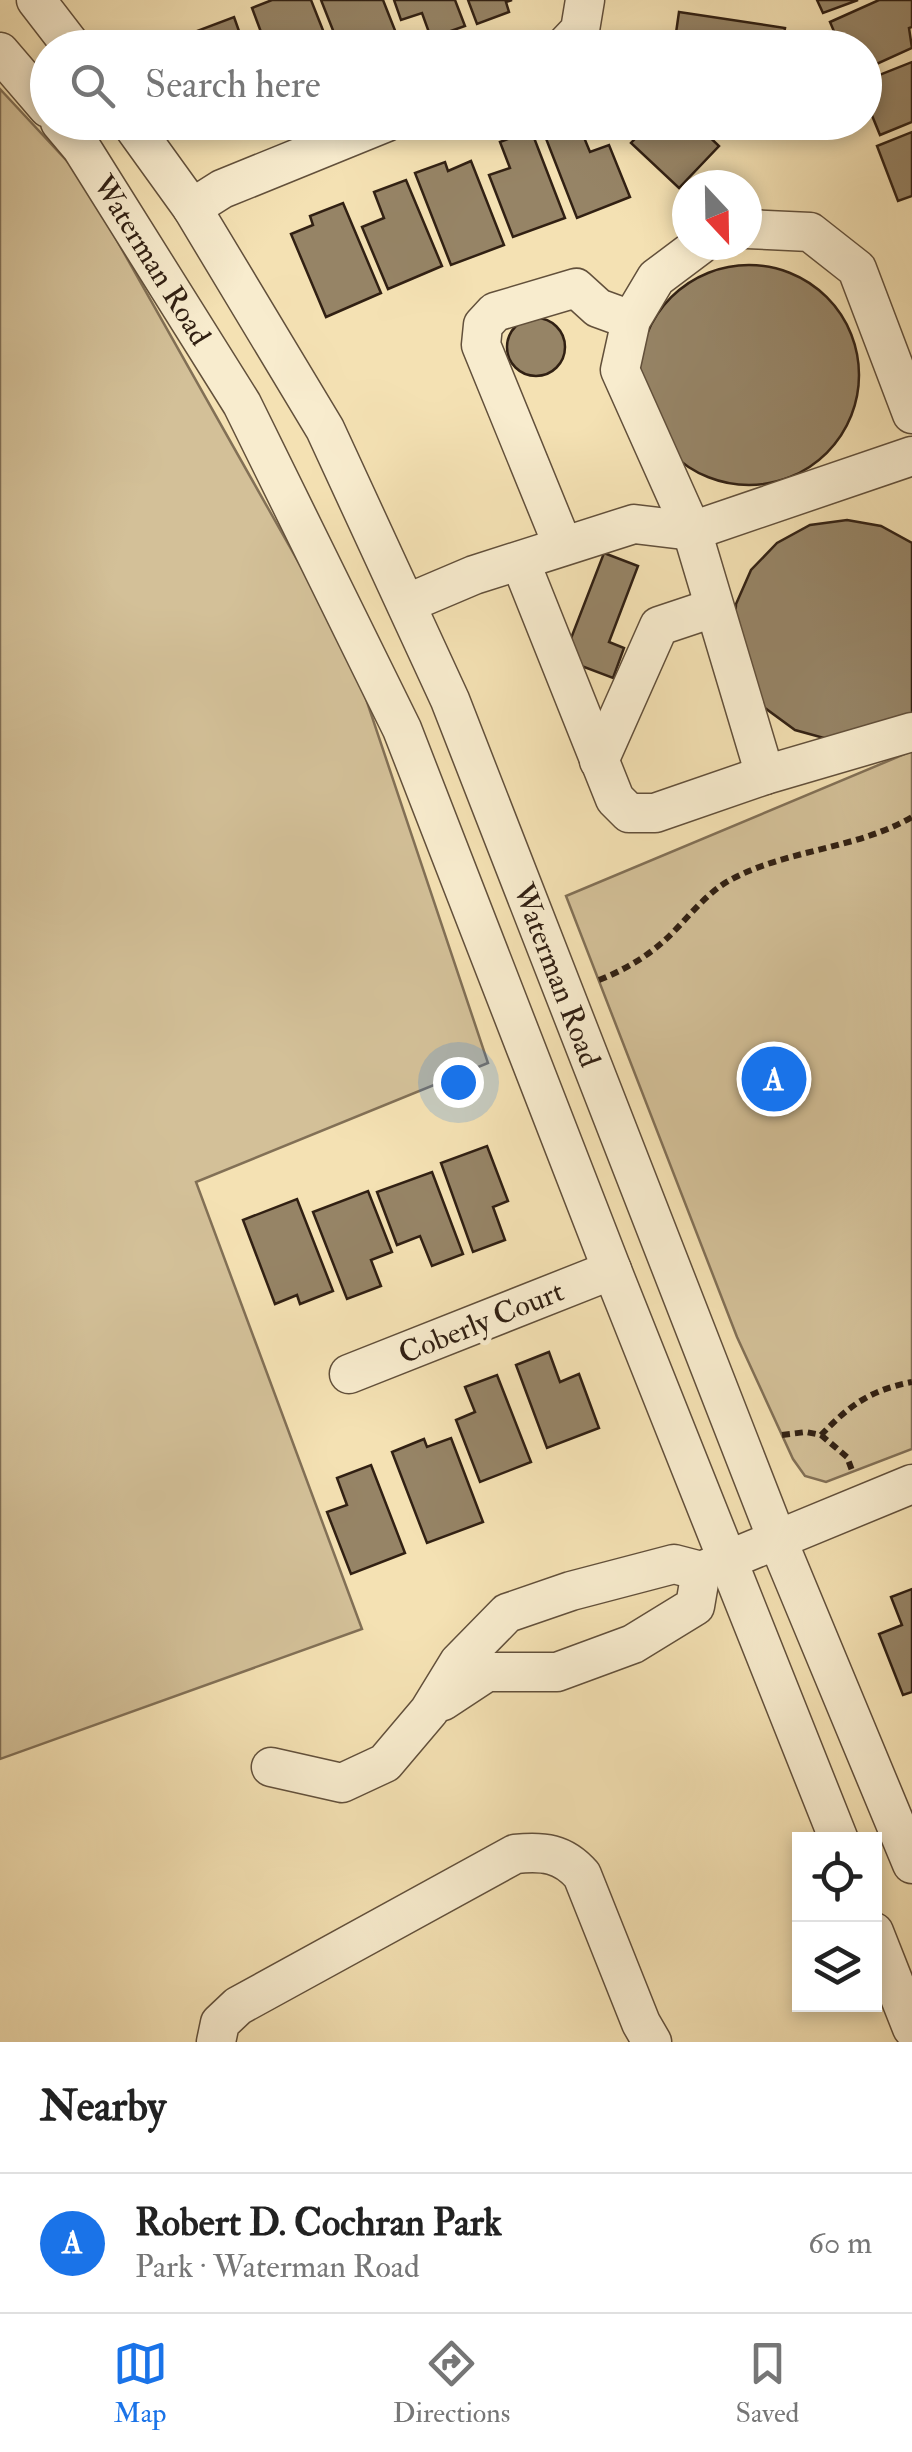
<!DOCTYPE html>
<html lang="en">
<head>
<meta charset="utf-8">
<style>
	body { margin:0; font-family:"IM FELL Double Pica",serif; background:#f6f6f6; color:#222 }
	.controls { position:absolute; right:30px; bottom:30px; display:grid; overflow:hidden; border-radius:0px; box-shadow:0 5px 15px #0003 }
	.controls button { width:90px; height:90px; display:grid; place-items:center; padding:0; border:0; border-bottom:2px solid #e0e0e0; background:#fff; color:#222; font:50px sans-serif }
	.compass { position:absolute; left:672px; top:170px; width:90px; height:90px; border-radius:50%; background:#fff; box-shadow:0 5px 15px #0003; rotate:158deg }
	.you { position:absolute; left:458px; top:1082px; width:35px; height:35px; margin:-25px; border:8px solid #fff; border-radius:50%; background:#1a73e8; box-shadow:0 0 0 15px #1a73e833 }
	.badge { display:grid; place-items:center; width:65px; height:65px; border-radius:50%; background:#1a73e8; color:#fff; font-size:32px; font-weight:700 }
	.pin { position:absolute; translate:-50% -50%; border:5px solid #fff; box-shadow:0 2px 10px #0006 }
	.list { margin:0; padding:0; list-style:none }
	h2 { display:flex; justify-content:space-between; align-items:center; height:130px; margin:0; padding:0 40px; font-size:42px }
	h2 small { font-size:32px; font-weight:400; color:#767676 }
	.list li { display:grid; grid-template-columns:65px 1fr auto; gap:30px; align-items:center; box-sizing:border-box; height:140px; padding:0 40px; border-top:2px solid #e0e0e0 }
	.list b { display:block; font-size:38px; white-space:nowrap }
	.list p { margin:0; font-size:32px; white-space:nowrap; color:#767676 }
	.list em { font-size:32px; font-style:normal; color:#767676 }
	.icon { flex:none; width:55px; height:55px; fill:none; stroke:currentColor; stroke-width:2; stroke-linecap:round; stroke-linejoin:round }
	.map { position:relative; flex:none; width:912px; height:2042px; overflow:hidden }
	.search { position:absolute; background:#fff; box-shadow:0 5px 15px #0003; left:30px; right:30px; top:30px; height:110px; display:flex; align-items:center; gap:25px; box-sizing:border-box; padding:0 35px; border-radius:55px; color:#767676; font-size:38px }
	.sheet { height:270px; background:#fff }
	nav { display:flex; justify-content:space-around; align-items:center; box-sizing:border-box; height:140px; border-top:2px solid #e0e0e0; background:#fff; font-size:28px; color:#767676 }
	nav a { display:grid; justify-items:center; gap:5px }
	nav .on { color:#1a73e8 }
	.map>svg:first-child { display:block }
</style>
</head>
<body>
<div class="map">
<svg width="912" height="2042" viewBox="0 0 912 2042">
	<rect width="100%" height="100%" fill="#f4e1b3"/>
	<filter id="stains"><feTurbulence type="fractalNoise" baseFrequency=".002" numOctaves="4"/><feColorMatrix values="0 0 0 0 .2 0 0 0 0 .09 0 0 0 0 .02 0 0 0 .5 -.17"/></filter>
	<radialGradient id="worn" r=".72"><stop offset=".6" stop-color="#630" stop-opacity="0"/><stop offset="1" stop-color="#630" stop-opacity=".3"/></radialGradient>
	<!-- green -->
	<g fill="#d3c098" stroke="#827056" stroke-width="2.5">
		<polygon points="0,89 80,175 352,657 488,1063 196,1182 362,1629 0,1759"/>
		<polygon points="912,751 912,1449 826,1482 805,1476 793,1459 737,1337 566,896"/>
	</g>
	<!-- building -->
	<g fill="#968466" stroke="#312013" stroke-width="2.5">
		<polygon points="272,0 311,0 330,48 267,48 252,8"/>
		<polygon points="321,0 383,0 400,43 389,48 340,48"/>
		<polygon points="394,0 455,0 465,26 431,38 422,13 401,20"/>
		<polygon points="468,0 512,0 506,2 509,12 477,24"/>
		<polygon points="817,0 858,0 823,13"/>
		<polygon points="879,0 912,0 912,27 909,28 912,48 870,67 864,48 841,48 830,22"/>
		<polygon points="679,12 785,28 782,48 664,48 666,32 676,33"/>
		<polygon points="234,17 245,48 161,48 160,45"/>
		<polygon points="912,62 912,122 880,135 864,96 864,81"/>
		<polygon points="641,122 694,122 719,146 679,188 631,143 646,127"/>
		<polygon points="578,123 590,152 609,145 630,197 577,218 545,136"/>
		<polygon points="531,130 565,218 513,237 489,175 510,168 500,142"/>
		<polygon points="912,132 912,196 898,201 877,146"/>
		<polygon points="471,161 504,245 451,265 415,173 445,162 448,171"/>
		<polygon points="406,180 442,266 388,289 362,227 384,218 374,192"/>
		<polygon points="343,203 381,293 326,317 291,234 313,225 310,216"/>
		<circle cx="749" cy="375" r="110"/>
		<circle cx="536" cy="347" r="29"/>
		<polygon points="847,520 881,526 912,543 912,716 831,740 795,730 765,708 743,677 734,642 736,604 751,570 777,543 810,525"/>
		<polygon points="604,553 638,566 609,642 624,648 613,678 563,659"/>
		<polygon points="487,1146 508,1201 493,1207 505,1240 473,1252 441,1163"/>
		<polygon points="432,1172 463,1254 432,1266 420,1236 397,1245 377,1192"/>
		<polygon points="368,1191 392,1252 371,1260 381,1286 347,1299 313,1212"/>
		<polygon points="297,1199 333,1291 300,1304 297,1295 275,1304 243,1220"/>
		<polygon points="549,1352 560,1382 579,1374 599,1428 547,1448 516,1365"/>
		<polygon points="497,1375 531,1462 480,1482 456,1420 475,1412 465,1387"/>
		<polygon points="451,1438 483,1522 427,1543 392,1452 424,1439 427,1447"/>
		<polygon points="371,1465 405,1553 351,1574 327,1512 347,1505 337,1478"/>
		<polygon points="912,1589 912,1692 903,1695 879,1634 902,1625 891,1597"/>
	</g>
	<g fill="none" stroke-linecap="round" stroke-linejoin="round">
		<!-- minor casing -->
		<g stroke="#62503b" stroke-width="41">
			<g id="minor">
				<polyline points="36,0 73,48"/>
				<polyline points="563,48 580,30 585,0"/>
				<polyline points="0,52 48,108"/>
				<polyline points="60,122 81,147 242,404 402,729 612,1270 839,1840"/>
				<polyline points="130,122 192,208 325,429 450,700 777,1539 912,1864"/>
				<polyline points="192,208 222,189 387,122"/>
				<polyline points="747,229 810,232 857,269 912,414"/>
				<polyline points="700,245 656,278 631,320 620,370 692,531 765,775 912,732"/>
				<polyline points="563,546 481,345 483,325 495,312 576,288 598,308 631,320"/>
				<polyline points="520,561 615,799 629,813 655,813 765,775"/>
				<polyline points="408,603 474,575 634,524 692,531 912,456"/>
				<polyline points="599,761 659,626 713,608"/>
				<polyline points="349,1374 612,1270"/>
				<polyline points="443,1701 487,1672 557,1672 633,1644 695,1606 701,1571"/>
				<polyline points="271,1767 342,1783 385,1763 429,1711 459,1662 507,1613 571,1591 674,1564 701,1571 912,1484"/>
				<polyline points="874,1932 912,2028"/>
				<path d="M216,2042L220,2023L238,2006L515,1854C543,1851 563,1853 582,1875L641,2023L652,2042"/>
			</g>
		</g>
		<!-- path -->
		<g stroke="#312013" stroke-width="6" stroke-dasharray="8 5" stroke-linecap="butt">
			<path d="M599,980C622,971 645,958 664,941C686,921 705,893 732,879C789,849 857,849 912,817"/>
			<path d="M782,1435L806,1432L821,1435C850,1405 870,1390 912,1382"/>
			<polyline points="821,1435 847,1457 853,1473"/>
		</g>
		<!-- minor -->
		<use href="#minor" stroke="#f8ecce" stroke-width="38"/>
	</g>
	<g text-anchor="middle" stroke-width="10" stroke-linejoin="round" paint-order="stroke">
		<!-- street labels -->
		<g font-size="30" fill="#312013" stroke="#f8ecce">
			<text transform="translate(152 260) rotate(58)" y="10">Waterman Road</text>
			<text transform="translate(557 975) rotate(69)" y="10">Waterman Road</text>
			<text transform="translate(481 1322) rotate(-22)" y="10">Coberly Court</text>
		</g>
	</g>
	<rect width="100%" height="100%" filter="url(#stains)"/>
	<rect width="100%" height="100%" fill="url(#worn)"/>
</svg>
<div class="controls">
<button><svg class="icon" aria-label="locate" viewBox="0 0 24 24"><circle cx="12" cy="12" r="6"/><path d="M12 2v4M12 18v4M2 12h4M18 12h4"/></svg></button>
<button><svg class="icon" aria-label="layers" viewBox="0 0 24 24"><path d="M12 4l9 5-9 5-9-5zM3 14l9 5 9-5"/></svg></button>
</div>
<svg class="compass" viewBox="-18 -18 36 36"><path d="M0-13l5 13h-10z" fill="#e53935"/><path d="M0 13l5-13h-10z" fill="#767676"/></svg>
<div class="you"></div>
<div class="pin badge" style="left:774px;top:1079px">A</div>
<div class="search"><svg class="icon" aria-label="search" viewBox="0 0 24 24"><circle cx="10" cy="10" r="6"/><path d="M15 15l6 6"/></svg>Search here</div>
</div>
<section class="sheet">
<h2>Nearby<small></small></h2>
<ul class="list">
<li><span class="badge">A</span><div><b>Robert D. Cochran Park</b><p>Park · Waterman Road</p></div><em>60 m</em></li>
</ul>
</section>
<nav>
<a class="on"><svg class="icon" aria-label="map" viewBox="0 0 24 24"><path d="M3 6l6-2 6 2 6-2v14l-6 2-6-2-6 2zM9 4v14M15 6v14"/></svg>Map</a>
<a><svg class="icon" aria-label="directions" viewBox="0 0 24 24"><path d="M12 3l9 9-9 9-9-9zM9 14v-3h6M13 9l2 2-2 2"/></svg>Directions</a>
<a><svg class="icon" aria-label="saved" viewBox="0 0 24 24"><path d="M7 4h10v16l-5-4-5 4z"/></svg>Saved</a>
</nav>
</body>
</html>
